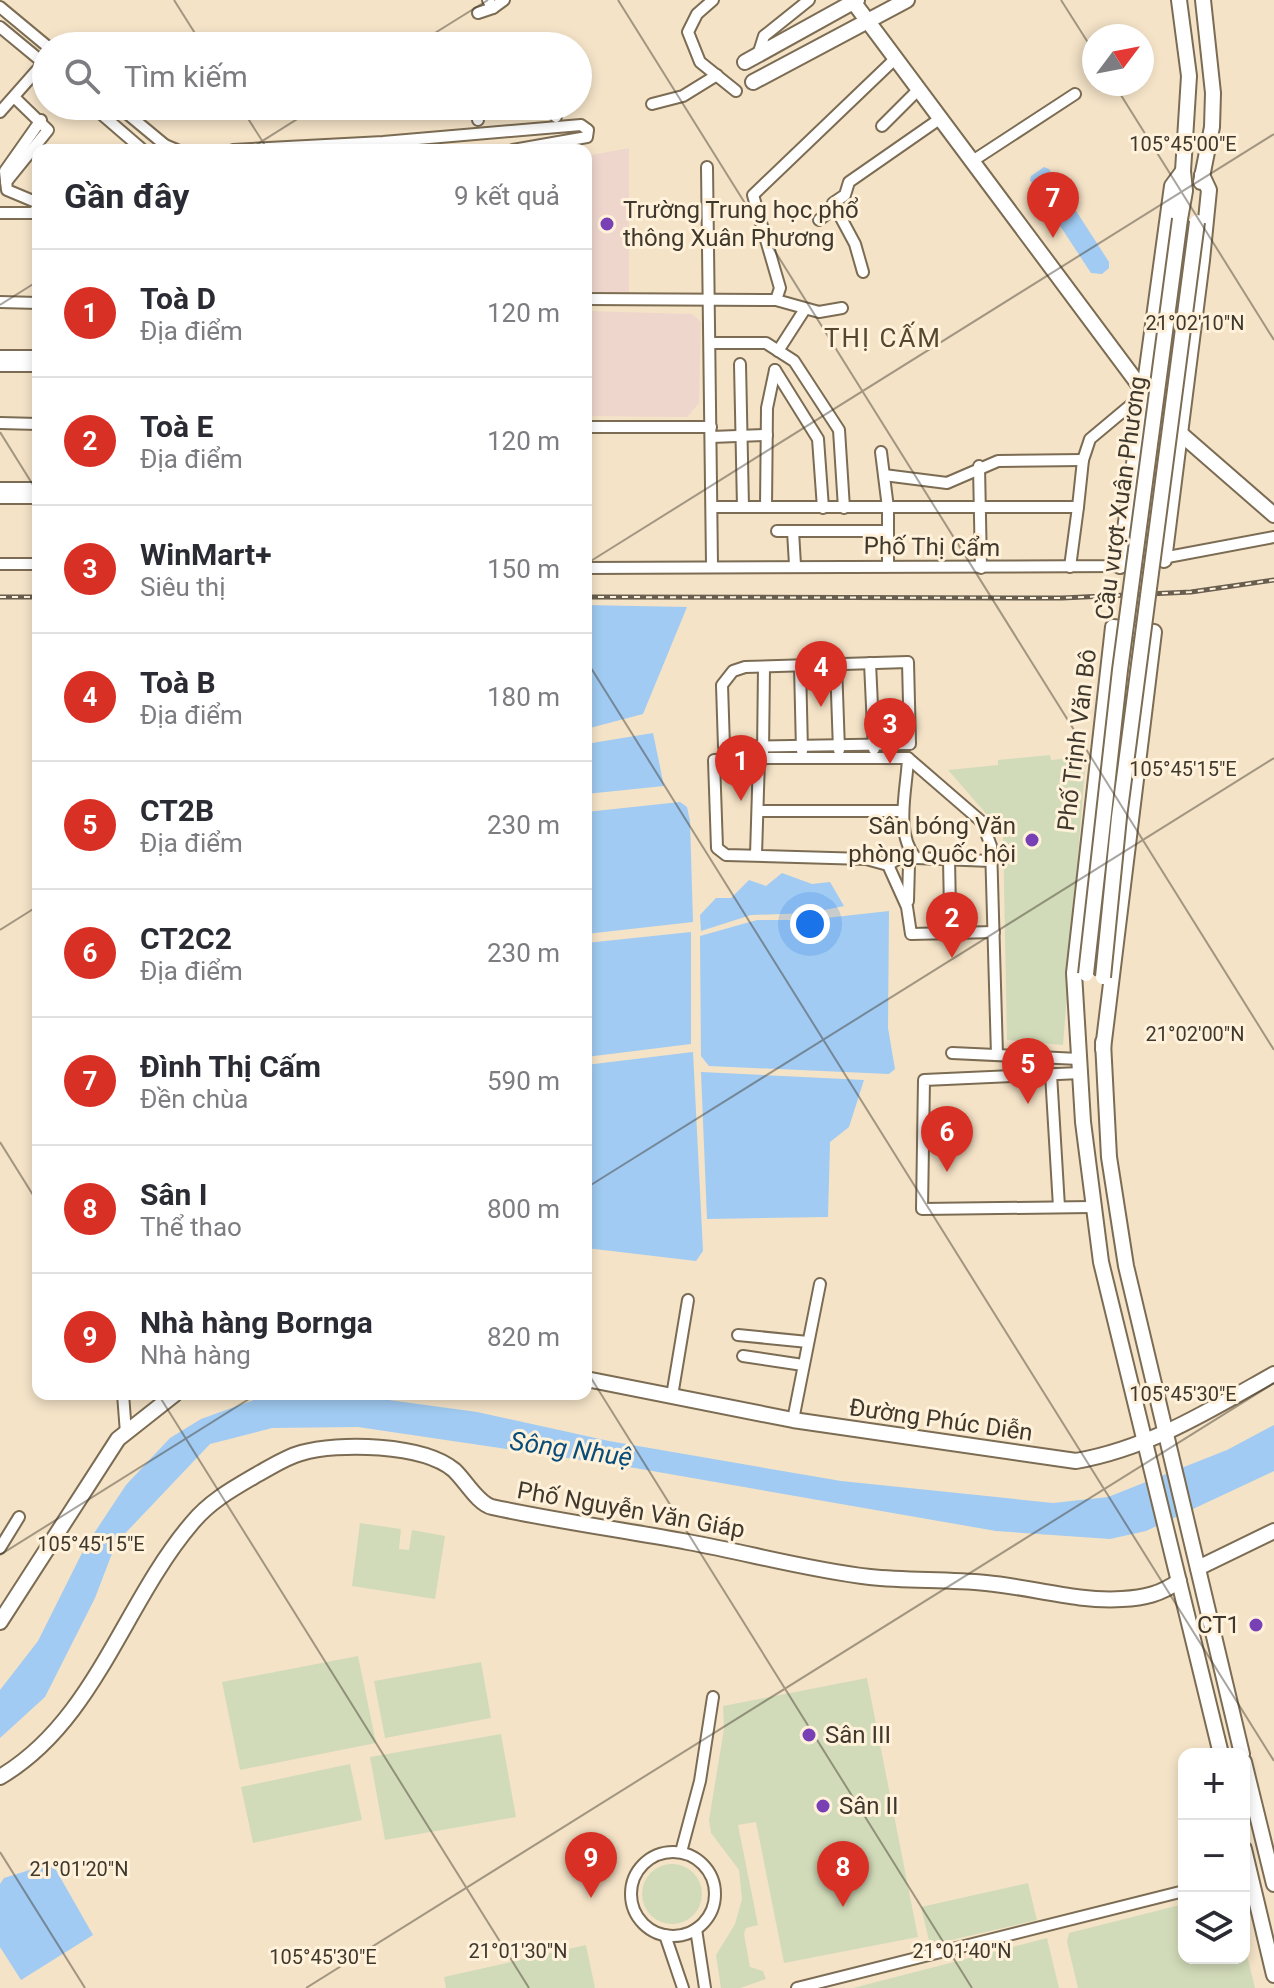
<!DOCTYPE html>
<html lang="vi">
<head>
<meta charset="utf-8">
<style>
	body { margin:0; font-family:Roboto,sans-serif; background:#f7f7f7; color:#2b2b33 }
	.controls { position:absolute; right:24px; bottom:24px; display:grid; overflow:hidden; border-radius:16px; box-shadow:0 4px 12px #0003 }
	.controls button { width:72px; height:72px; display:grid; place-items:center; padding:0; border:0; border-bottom:2px solid #e1e1e2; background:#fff; color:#2b2b33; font:40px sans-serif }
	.compass { position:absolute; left:1082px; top:24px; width:72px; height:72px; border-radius:50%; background:#fff; box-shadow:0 4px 12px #0003; rotate:58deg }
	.you { position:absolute; left:810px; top:924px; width:28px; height:28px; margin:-20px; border:6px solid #fff; border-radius:50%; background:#1a73e8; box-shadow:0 0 0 12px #1a73e833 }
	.badge { display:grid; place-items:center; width:52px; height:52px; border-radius:50%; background:#d93025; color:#fff; font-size:26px; font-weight:700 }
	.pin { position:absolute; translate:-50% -66px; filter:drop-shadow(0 2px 4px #0008) }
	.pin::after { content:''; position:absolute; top:42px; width:28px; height:24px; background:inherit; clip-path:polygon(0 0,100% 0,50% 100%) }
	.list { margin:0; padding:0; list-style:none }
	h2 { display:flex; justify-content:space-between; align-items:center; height:104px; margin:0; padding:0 32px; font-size:34px }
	h2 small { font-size:26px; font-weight:400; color:#7c7c81 }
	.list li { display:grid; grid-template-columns:52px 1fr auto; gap:24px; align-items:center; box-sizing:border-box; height:128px; padding:0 32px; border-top:2px solid #e1e1e2 }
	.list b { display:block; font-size:30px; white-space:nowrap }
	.list p { margin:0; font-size:26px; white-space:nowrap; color:#7c7c81 }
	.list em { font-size:26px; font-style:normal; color:#7c7c81 }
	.icon { flex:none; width:44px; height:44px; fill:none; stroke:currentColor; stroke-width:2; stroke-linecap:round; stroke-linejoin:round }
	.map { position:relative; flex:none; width:1274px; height:1988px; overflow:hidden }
	.search { position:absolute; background:#fff; box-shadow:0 4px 12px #0003; left:32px; top:32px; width:560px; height:88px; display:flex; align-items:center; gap:20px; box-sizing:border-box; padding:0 28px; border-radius:44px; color:#7c7c81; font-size:30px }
	.panel { position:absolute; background:#fff; box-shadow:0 4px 12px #0003; left:32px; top:144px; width:560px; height:1256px; border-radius:16px }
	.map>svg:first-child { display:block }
</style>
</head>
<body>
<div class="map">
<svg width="1274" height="1988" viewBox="0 0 1274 1988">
	<rect width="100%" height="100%" fill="#f4e3c7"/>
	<!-- education -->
	<g fill="#eed6cd">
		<polygon points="629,148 629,292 586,292 586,156"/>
		<polygon points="586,311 692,314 701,322 699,403 687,417 586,416"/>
	</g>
	<!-- green -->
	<g fill="#d2dbb9">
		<polygon points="1050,755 1051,760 1086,756 1063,1045 1007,1040 1003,833 948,770 998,765 998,760"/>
		<polygon points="360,1523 401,1529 399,1549 409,1550 412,1530 445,1536 435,1599 352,1586"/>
		<polygon points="358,1656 376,1743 240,1770 222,1682"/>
		<polygon points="481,1662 491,1718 385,1738 374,1681"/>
		<polygon points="867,1678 918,1937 784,1963 756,1822 738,1825 758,1925 746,1928 744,1934 750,1967 763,1971 766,1979 740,1988 721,1988 716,1955 735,1924 742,1899 739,1870 711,1833 709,1820 724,1729 723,1706"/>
		<polygon points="501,1734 516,1817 385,1840 370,1757"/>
		<polygon points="350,1764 362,1820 253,1843 241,1787"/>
		<circle cx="672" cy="1894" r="30"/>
		<polygon points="1028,1883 1037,1920 930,1945 921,1907"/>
		<polygon points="1184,1904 1184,1958 1244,1958 1244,1943 1255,1988 1078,1988 1067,1942 1069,1933"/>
		<polygon points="1047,1938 1059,1988 853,1988"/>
		<polygon points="586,1945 595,1988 446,1988 444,1977"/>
	</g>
	<!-- water -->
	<g fill="#a1cbf2">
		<polygon points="1044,167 1049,169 1109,262 1109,268 1102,274 1091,273 1030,180 1031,176"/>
		<polygon points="586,605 687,607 643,714 586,729"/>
		<polygon points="653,733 664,786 586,794 586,744"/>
		<polygon points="680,802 687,807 690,821 693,922 586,934 586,812"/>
		<polygon points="782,873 812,884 830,882 844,906 810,913 751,915 701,931 700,915 716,898 731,898 749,880 766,886"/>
		<polygon points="889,911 888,1028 895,1069 889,1074 709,1066 701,1056 700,936 757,920 808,920"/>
		<polygon points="691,932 691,1044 586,1057 586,943"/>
		<polygon points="693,1052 703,1251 696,1261 586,1248 586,1065"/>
		<polygon points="701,1072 864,1080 849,1127 830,1142 828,1217 707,1219"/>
		<polygon points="262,1397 389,1400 477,1412 609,1441 841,1481 1053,1503 1108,1497 1227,1450 1274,1425 1274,1471 1146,1531 1110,1539 996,1531 635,1468 358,1427 272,1428 210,1444 116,1543 95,1598 45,1697 0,1738 0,1690 38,1641 85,1547 126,1485 170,1438 201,1419"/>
		<polygon points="52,1863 93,1935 21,1980 0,1947 0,1884 4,1878"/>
	</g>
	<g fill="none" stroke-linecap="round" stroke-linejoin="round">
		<!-- street casing -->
		<g stroke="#7b6c53" stroke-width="14">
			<g id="street">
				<polyline points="488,0 493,8 504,0"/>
				<polyline points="713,0 697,14 688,32 700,62 736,91"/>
				<polyline points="0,7 47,46"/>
				<polyline points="478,13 493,8"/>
				<polyline points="0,27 46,65"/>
				<polyline points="758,55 764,36 809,0"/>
				<polyline points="652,104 683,96 717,75"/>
				<polyline points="92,106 143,150"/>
				<polyline points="118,106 165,145"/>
				<polyline points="477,106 478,120"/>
				<polyline points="554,106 556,117"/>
				<polyline points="0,112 46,60"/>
				<polyline points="882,126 919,89"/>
				<polyline points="157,150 165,145 177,150"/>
				<polyline points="233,150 383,142 581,125 588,130 587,137 513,150"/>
				<polyline points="974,160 1075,94"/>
				<polyline points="707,167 712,565"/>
				<polyline points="6,182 48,130 14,97"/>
				<polyline points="38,203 7,190 5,171 41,120"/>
				<polyline points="0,213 32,213 38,209"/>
				<polyline points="819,220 836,207"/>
				<polyline points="863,272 855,244 833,203 845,195 849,182 941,118"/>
				<polyline points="586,299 776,300 819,312 842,308"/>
				<polyline points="776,300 780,288 753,195 896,58"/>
				<polyline points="0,302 38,303"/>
				<polyline points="710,343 766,343 794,361 839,430 844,508"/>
				<polyline points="778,351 805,309"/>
				<polyline points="0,356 38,356"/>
				<polyline points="740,364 743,507"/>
				<polyline points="0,366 38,366"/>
				<polyline points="775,370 818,439 823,508"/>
				<polyline points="0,423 38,424"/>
				<polyline points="586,427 711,427"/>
				<polyline points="711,437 767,435"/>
				<polyline points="881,452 888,508 888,566"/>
				<polyline points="979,466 981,568"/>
				<polyline points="884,475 947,483 998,461 1083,460"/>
				<polyline points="0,488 38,488"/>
				<polyline points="0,498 38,498"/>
				<polyline points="712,507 1078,507 1070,567"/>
				<polyline points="766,507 767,408 775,370"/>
				<polyline points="1078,507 1083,460 1090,439 1145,393"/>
				<polyline points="777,531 888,531"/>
				<polyline points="793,531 795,565"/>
				<polyline points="0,564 38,564"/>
				<polyline points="586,568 1120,566 1274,537"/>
				<polygon points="908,662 910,744 724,747 722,685 733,671 745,667"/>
				<polyline points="870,663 874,749"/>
				<polyline points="836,664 839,750"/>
				<polyline points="800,665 802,751"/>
				<polyline points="763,753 764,667"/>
				<polyline points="759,758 908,758 982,822 991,846 997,1055"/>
				<path d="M908,758C907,788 894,833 916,858L991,861"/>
				<polyline points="759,811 902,811"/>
				<polyline points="756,855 759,758 714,760 717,848 726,855 866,859 888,865 907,907 911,934 994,932"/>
				<polyline points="949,859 950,911"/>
				<polyline points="888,865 910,851"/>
				<polyline points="908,901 909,864"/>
				<polyline points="952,1053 1079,1059"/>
				<polyline points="1080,1073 924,1080 922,1209 1092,1207"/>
				<polyline points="1051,1074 1059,1207"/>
				<polyline points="738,1335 808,1342"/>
				<polyline points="743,1356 803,1365"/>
				<polyline points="123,1394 126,1433"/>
				<polyline points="672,1396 688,1300"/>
				<polyline points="793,1420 820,1284"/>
				<polyline points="0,1548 19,1517"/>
				<polyline points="681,1852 700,1781 713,1697"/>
				<circle cx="673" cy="1894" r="42"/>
				<polyline points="696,1929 705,1988"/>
				<polyline points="665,1935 683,1988"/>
				<polyline points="797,1988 1184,1891"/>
			</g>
		</g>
		<!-- secondary casing -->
		<g stroke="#7b6c53" stroke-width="18">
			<g id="secondary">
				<polyline points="852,0 1145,393"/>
				<polyline points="1179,0 1189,76 1183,171 1185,191 1180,219"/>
				<polyline points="745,62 857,0"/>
				<polyline points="753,82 907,0"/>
				<polyline points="1201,182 1212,127 1213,93 1203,0"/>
				<polyline points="1141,427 1181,434 1274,515"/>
				<polyline points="1164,560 1202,260 1209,190 1202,175"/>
				<polyline points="1120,566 1172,186 1183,171"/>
				<polyline points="1103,1042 1109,1157 1126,1266 1242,1754"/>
				<polyline points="1103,1049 1154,632 1113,627 1074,973 1083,1122 1101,1262 1221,1754"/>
				<path d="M586,1379L793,1420L1076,1461C1150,1448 1210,1410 1274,1374"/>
				<polyline points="1198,1568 1274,1531"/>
				<polyline points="0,1622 118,1439 175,1394"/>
				<polyline points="1244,1762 1274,1884"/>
				<path d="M0,1777C95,1721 123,1604 192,1523C210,1501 234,1488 258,1474C271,1467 286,1457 301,1453C338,1442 423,1444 454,1470C465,1480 478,1504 492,1507C557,1521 623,1530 688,1542C749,1553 808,1570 870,1577C908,1581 947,1579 986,1583C1031,1587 1077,1602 1122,1599C1144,1598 1161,1594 1179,1581"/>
				<polyline points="1244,1849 1274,1975"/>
			</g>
		</g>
		<!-- street -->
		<use href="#street" stroke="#fff" stroke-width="10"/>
		<!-- secondary -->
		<use href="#secondary" stroke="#fff" stroke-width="14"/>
		<!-- rail casing -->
		<g stroke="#675e4f" stroke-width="5">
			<g id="rail">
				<polyline points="0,597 38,597"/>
				<polyline points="586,597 1062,598 1191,592 1274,580"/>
			</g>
		</g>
		<!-- rail -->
		<use href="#rail" stroke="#fff1da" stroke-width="2" stroke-dasharray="6" stroke-linecap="butt"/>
		<!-- secondary-bridge casing -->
		<g stroke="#7b6c53" stroke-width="18" stroke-linecap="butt">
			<g id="secondary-bridge">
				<polyline points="1086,974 1120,670 1180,219"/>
				<polyline points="1103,977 1119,817 1197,222"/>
			</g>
		</g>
		<!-- secondary-bridge -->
		<use href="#secondary-bridge" stroke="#fff" stroke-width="14"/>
	</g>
	<!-- ticks -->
	<path fill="none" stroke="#3f382d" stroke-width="2" stroke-opacity="0.45" d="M174,0L203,46M618,0L1274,1050M1061,0L1094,52M414,46L488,0M1114,84L1274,340M240,106L268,150M248,150L318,106M0,305L38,281M0,432L38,493M586,564L1274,134M586,660L1274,1761M0,930L38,906M0,1142L38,1203M586,1188L1274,758M586,1370L972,1988M158,1394L529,1988M0,1555L257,1394M0,1852L85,1988M306,1988L1274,1383"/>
	<!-- markers -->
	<g fill="#793fb5" stroke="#fff1da" stroke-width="3">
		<circle cx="607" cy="224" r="8"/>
		<circle cx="1032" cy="840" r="8"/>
		<circle cx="1256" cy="1625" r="8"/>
		<circle cx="809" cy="1735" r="8"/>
		<circle cx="823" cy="1806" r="8"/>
	</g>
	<g text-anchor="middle" stroke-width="6" stroke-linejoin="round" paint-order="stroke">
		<!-- poi labels -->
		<g font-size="24" fill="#3f382d" stroke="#fff1da" text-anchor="start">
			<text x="623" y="218">Trường Trung học phổ<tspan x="623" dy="28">thông Xuân Phương</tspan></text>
			<text x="1016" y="834" text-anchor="end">Sân bóng Văn<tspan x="1016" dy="28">phòng Quốc hội</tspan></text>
			<text x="1240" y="1633" text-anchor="end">CT1</text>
			<text x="825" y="1743">Sân III</text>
			<text x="839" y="1814">Sân II</text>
		</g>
		<!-- street labels -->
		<g font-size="24" fill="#3f382d" stroke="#fff1da">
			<text transform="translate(1121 498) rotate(-82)" y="8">Cầu vượt Xuân Phương</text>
			<text transform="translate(932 547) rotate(1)" y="8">Phố Thị Cẩm</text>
			<text transform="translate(1077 740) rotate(-83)" y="8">Phố Trịnh Văn Bô</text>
			<text transform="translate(941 1420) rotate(8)" y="8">Đường Phúc Diễn</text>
			<text transform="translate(631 1510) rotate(10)" y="8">Phố Nguyễn Văn Giáp</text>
		</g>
		<!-- neighbourhood labels -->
		<g font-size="26" letter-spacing="2" fill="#56482f" stroke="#fff1da">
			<text x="883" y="347">THỊ CẤM</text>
		</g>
		<!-- water labels -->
		<g font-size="26" font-style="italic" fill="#074d7c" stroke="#fff1da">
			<text transform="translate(571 1449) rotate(8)" y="9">Sông Nhuệ</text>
		</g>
	</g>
	<g font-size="20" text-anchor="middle" fill="#3f382d" stroke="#fff1da" stroke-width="6" stroke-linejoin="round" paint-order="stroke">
		<text x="1183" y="151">105°45'00"E</text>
		<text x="1195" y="330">21°02'10"N</text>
		<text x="1183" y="776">105°45'15"E</text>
		<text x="1195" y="1041">21°02'00"N</text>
		<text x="1183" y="1401">105°45'30"E</text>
		<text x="91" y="1551">105°45'15"E</text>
		<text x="79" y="1876">21°01'20"N</text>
		<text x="518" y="1958">21°01'30"N</text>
		<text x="962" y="1958">21°01'40"N</text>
		<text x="323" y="1964">105°45'30"E</text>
	</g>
</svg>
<div class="controls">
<button>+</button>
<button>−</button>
<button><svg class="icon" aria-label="layers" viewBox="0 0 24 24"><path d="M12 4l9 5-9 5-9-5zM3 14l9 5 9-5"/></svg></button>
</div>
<svg class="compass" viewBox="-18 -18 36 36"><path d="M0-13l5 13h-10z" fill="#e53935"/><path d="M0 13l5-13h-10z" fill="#7c7c81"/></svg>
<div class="you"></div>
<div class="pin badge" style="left:741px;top:801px">1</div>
<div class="pin badge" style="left:952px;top:958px">2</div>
<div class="pin badge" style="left:890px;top:764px">3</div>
<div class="pin badge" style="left:821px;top:707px">4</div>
<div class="pin badge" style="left:1028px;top:1104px">5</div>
<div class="pin badge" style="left:947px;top:1172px">6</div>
<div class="pin badge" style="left:1053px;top:238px">7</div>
<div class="pin badge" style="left:843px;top:1907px">8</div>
<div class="pin badge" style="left:591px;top:1898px">9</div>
<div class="search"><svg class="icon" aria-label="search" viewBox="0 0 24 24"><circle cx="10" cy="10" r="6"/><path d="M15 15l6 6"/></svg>Tìm kiếm</div>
<section class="panel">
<h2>Gần đây<small>9 kết quả</small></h2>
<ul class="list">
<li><span class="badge">1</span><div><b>Toà D</b><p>Địa điểm</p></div><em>120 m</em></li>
<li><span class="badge">2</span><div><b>Toà E</b><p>Địa điểm</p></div><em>120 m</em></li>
<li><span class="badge">3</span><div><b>WinMart+</b><p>Siêu thị</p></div><em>150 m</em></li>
<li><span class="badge">4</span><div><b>Toà B</b><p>Địa điểm</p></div><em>180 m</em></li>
<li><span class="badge">5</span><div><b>CT2B</b><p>Địa điểm</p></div><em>230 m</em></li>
<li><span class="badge">6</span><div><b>CT2C2</b><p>Địa điểm</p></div><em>230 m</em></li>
<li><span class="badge">7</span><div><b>Đình Thị Cấm</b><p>Đền chùa</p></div><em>590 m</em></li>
<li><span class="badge">8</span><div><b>Sân I</b><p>Thể thao</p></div><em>800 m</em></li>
<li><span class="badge">9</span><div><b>Nhà hàng Bornga</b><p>Nhà hàng</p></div><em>820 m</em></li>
</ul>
</section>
</div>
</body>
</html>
